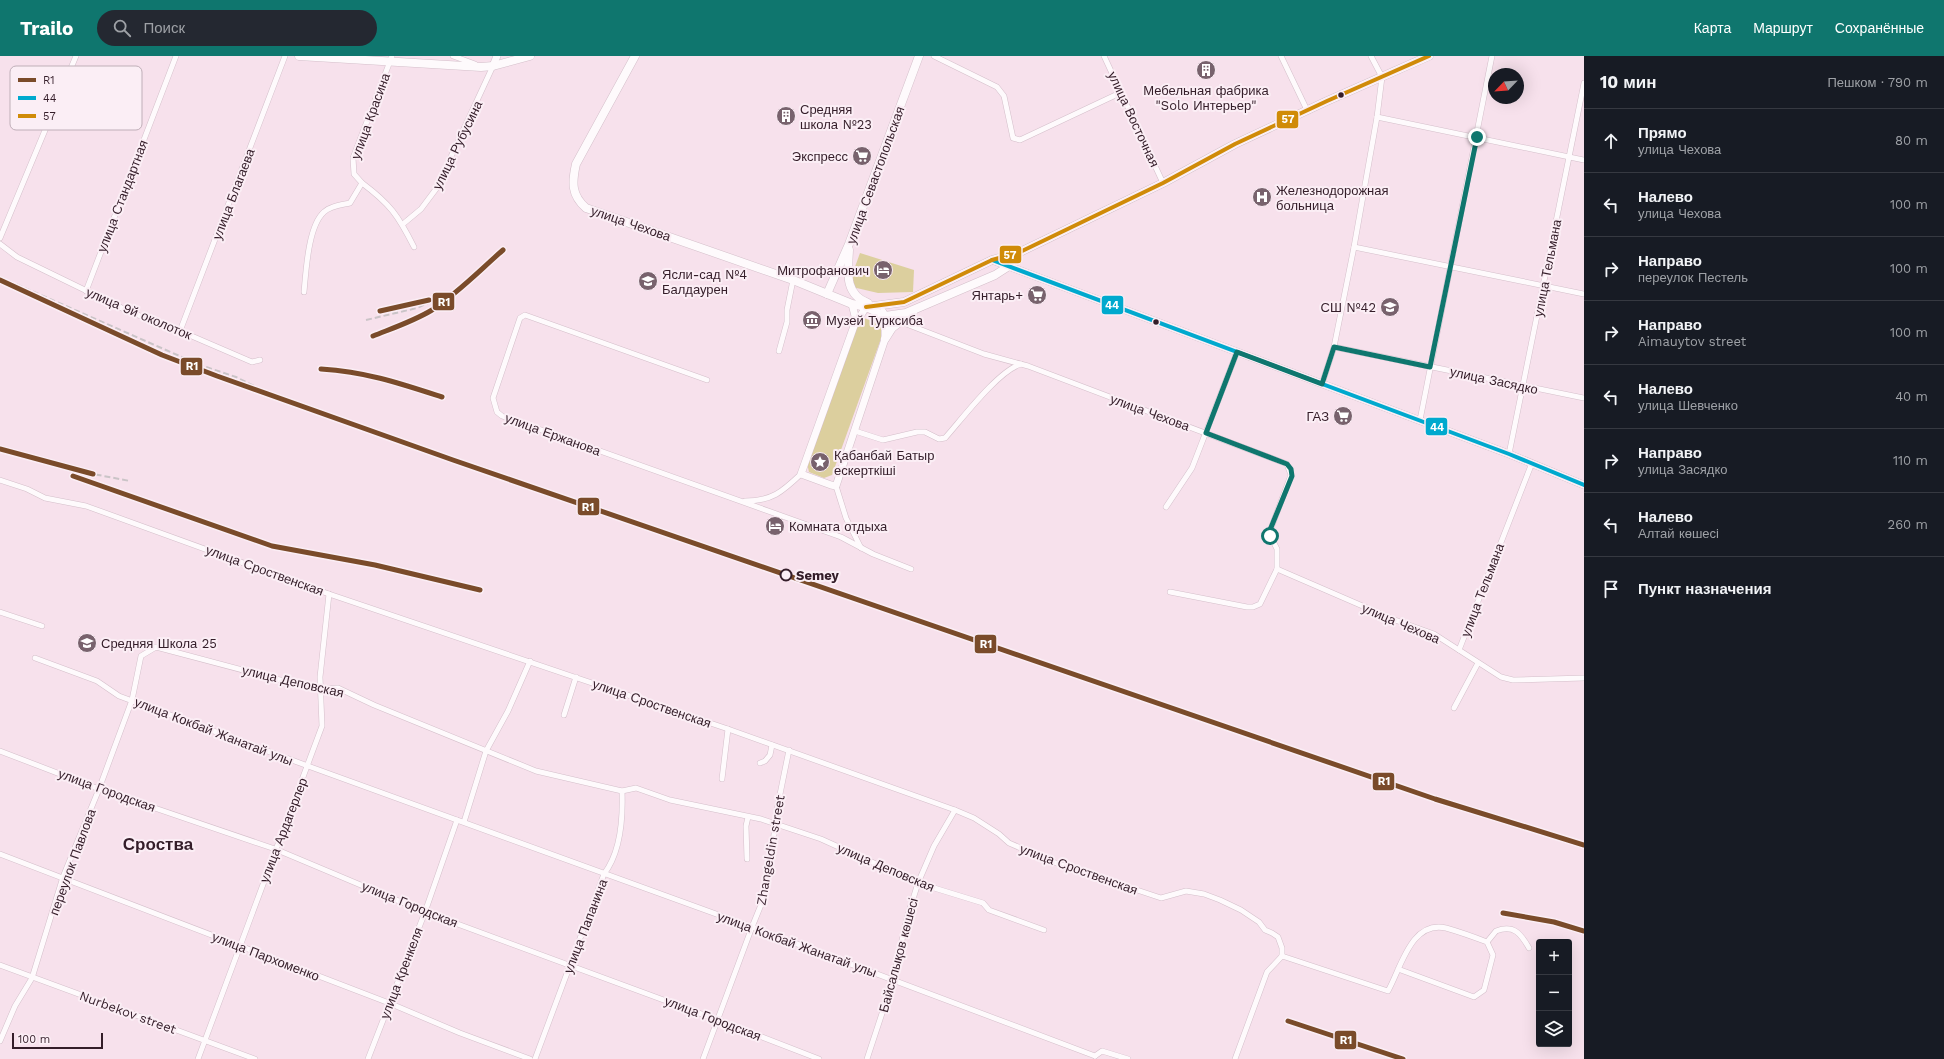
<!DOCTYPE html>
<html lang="ru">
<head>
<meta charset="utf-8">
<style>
	body { margin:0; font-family:"Work Sans",sans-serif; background:#242831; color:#f1f3f6 }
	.controls { position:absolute; right:12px; bottom:12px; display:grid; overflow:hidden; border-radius:4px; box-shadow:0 4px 16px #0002 }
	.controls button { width:36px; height:36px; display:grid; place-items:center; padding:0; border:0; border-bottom:1px solid #363941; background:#171b24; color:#f1f3f6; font:20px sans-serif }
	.compass { position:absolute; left:1488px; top:12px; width:36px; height:36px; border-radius:50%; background:#171b24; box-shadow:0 4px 16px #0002; rotate:245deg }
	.scale { position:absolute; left:12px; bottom:10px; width:91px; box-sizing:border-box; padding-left:4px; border:2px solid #341d29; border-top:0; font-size:11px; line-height:14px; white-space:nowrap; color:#341d29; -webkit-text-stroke:3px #fbeef5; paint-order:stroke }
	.stop { position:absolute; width:12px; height:12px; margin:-9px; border:3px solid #0f766e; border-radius:50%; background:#fff }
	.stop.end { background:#0f766e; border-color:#fff; box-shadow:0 1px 4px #0008 }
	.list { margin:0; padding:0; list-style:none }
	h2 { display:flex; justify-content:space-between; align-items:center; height:52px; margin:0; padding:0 16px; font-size:17px }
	h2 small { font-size:13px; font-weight:400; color:#9ea1a6 }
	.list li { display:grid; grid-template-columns:26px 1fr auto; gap:12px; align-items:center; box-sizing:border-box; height:64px; padding:0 16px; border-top:1px solid #363941 }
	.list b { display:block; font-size:15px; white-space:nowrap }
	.list p { margin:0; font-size:13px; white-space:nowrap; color:#9ea1a6 }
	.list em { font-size:13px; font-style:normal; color:#9ea1a6 }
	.icon { flex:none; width:22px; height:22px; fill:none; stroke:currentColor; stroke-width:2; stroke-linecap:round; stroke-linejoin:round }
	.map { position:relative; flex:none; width:1584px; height:1003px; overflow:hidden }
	header { display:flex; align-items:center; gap:24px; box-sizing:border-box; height:56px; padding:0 20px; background:#0f766e; color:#fff }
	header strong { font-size:19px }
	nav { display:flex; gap:22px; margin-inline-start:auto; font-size:14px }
	.search { width:280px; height:36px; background:#242831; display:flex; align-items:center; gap:10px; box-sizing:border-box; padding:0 14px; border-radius:22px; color:#9ea1a6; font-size:15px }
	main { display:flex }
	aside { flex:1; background:#171b24 }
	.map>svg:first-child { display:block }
</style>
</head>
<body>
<header>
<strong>Trailo</strong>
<div class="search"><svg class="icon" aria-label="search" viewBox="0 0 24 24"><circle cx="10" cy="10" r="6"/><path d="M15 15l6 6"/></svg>Поиск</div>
<nav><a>Карта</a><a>Маршрут</a><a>Сохранённые</a></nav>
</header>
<main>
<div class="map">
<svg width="1584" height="1003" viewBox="0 0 1584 1003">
	<rect width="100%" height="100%" fill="#f7e1ec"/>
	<!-- green -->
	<g fill="#dccf9e">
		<polygon points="860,197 914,214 913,236 878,237 848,230"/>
		<polygon points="864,262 880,268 883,277 832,419 824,422 809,416 807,407 857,269"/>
	</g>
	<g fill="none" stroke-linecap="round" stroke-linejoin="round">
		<!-- street casing -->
		<g stroke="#d4bfca" stroke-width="6">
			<g id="street">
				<polyline points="453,0 475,8"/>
				<polyline points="934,0 997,31 1004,40 1013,82 1020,84 1122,36"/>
				<polyline points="1104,0 1163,127"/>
				<polyline points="1281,0 1307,54"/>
				<polyline points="1377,61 1584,104"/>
				<path d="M362,127C390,148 398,159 414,191"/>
				<polyline points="403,168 421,153 436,133 493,10"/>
				<polyline points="0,182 76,0"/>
				<polyline points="0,188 17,201 130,256 180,275 252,306 260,304"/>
				<polyline points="1354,191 1584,238"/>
				<polyline points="86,235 176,0"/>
				<path d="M304,236C306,216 308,170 324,156C330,150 341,149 350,147L362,127L354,118L353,102L392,0"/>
				<polyline points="888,261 984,298 1028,310 1287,408 1291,419 1270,475 1270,479 1277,493 1277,513 1260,548 1253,551 1247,551 1170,536"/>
				<polyline points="180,275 285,0"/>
				<polyline points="1334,291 1584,342"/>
				<polyline points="779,295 787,266 787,254 793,224"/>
				<polyline points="707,324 525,259 520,262 493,342 497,356 502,360 841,481 873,498 911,513"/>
				<polyline points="1322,328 1334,291 1354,191 1377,61 1382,21 1371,0"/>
				<polyline points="1420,364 1492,0"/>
				<path d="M855,375L883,384L917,376H925L939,383L945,382C962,363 998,315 1021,308"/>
				<polyline points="1509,398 1584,27"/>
				<polyline points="0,424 27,433 45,442 86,450 329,538 728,673 955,754 974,762 999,778 1009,787 1053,806 1161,842 1186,835 1204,838 1220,844 1241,854 1259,866 1265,874 1272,877 1278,881 1282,892 1282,900"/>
				<polyline points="836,430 846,462 861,492"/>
				<path d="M745,445C772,445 782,436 801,418"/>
				<polyline points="1166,451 1192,412 1237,296"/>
				<polyline points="1277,513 1395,564 1434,578 1501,621 1513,624 1584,622"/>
				<polyline points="0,556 42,570"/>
				<polyline points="1459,594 1532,407"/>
				<polyline points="35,602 97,625 119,640 308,710 752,871 1095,1000"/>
				<polyline points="1454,652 1478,607"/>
				<polyline points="564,659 576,621"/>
				<polyline points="0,695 99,733 275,793 425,856 718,964 819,1003"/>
				<polyline points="760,707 765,705 770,699 772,689"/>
				<polyline points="722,723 728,673"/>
				<polyline points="464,766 486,695 508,655 530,605"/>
				<polyline points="0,798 389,947 460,977 530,1003"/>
				<polyline points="747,803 746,770 748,761"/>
				<path d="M1487,886L1496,875C1514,868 1521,878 1529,892"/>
				<polyline points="0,909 255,1003"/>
				<polyline points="0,985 15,950 32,922 63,821 99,733 132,644 141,600 156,591 303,630 320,633 338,632 374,649 536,715 622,735 636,732 670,744 761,763 821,783 918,827 983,847 989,854 1044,874"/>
				<polyline points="1095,1000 1102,995 1128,1003"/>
				<polyline points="198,1003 322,670 320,621 329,538"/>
				<polyline points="368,1003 425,856 457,764"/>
				<path d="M535,1003L604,818C621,796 623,761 622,735"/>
				<polyline points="703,1003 752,871 763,844 771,801 778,748 789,694"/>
				<polyline points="867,1003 893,924 907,862 918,827 934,790 955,754"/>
				<path d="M1235,1003L1267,916L1282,900L1388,935C1401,912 1411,864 1446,872C1460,876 1474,881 1487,886L1493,899L1484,934L1474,941L1398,913"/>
			</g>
		</g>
		<!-- secondary casing -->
		<g stroke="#d4bfca" stroke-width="8">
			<g id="secondary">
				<polyline points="493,10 497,0"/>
				<polyline points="992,204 1509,398 1584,429"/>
				<polyline points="852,248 855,260 854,270 801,418 831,429 836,430 885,283 885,260 883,256"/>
				<polyline points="856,267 866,251"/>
			</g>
		</g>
		<!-- primary casing -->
		<g stroke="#d4bfca" stroke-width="9">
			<g id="primary">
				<polyline points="299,0 481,11 493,10 530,0"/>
				<path d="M635,0L576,108C572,126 571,139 586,152L793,224L852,248L866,251L885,260L906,257L995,219L1009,210L1020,196"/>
				<path d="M849,194C848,216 844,238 868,247"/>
				<polyline points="827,238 849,188 919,0"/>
				<polyline points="867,251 904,246 992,204 1020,196 1163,127 1235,88 1327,45 1429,0"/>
				<polyline points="885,283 892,272 913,256"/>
			</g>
		</g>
		<!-- street -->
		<use href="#street" stroke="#fefafc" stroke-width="5"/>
		<!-- secondary -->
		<use href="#secondary" stroke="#fefafc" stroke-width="7"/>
		<!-- primary -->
		<use href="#primary" stroke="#fefafc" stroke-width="8"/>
		<!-- rail -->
		<g stroke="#cac4c7" stroke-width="2" stroke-dasharray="6 3" stroke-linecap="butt">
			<polyline points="0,221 200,309 236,321 276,341"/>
			<polyline points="366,264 417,252 442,241"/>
			<path d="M373,280C393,272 414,265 432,254C458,237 480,214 503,194"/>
			<path d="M321,313C367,316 399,327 442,341"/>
			<polyline points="0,393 72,414 130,425"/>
			<polyline points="453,404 1260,682"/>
			<polyline points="73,420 272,490 375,509 480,534"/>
			<polyline points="1503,857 1554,866 1584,875"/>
			<polyline points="1288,965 1403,1003"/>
		</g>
		<!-- bus-1 casing -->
		<g stroke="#fbeef5" stroke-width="7">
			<polyline id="bus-1" points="992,204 1509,398 1584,429"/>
		</g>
		<!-- bus-2 casing -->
		<g stroke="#fbeef5" stroke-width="7">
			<polyline id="bus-2" points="866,251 904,246 992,204 1020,196 1163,127 1235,88 1327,45 1429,0"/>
		</g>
		<!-- bus-1 -->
		<use href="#bus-1" stroke="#00a9ce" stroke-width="4"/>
		<!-- bus-2 -->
		<use href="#bus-2" stroke="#d08b08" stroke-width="4"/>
		<!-- rail-1 casing -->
		<g stroke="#fbeef5" stroke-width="8">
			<g id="rail-1">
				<polyline points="0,224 162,299 217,320 453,404 1435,743 1584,789"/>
				<polyline points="380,255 429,244"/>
				<path d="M373,280C393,272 414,265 432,254C458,237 480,214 503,194"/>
				<path d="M321,313C367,316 399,327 442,341"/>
				<polyline points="0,393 93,418"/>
				<polyline points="73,420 272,490 375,509 480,534"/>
				<polyline points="1503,857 1554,866 1584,875"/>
				<polyline points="1288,965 1403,1003"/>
			</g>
		</g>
		<!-- rail-1 -->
		<use href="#rail-1" stroke="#7a4b2a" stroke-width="5"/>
	</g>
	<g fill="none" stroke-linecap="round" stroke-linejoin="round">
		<!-- route -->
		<polyline stroke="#0f766e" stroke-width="5" points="1270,480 1270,474 1292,420 1291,413 1287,408 1206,377 1237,296 1322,328 1334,291 1430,311 1477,81"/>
	</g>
	<!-- icons -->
	<defs>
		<g id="building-disc" transform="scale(1)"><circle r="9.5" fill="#78626d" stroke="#fbeef5"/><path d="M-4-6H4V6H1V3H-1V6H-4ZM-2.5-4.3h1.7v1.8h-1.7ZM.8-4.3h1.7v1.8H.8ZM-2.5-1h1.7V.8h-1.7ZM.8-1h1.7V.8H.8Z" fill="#fff"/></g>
		<g id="supermarket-disc" transform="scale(1)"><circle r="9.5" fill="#78626d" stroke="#fbeef5"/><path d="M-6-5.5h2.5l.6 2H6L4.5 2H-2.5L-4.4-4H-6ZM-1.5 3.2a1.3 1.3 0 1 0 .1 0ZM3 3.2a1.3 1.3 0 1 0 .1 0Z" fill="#fff"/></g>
		<g id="hospital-disc" transform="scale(1)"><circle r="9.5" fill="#78626d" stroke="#fbeef5"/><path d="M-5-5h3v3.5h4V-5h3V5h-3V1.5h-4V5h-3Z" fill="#fff"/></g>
		<g id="hotel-disc" transform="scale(1)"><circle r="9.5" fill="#78626d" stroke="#fbeef5"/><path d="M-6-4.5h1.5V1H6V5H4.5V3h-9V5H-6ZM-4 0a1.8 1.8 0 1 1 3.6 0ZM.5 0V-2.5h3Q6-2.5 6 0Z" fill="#fff"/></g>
		<g id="school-disc" transform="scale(1)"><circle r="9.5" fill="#78626d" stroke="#fbeef5"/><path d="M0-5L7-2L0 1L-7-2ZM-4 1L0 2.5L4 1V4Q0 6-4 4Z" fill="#fff"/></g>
		<g id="museum-disc" transform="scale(1)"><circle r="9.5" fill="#78626d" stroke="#fbeef5"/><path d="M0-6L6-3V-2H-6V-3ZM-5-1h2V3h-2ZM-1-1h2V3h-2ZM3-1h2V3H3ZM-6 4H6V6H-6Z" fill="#fff"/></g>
		<g id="sight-disc" transform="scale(1)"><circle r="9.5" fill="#78626d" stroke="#fbeef5"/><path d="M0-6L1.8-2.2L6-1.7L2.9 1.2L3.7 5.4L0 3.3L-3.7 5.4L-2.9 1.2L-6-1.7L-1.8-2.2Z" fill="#fff"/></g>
	</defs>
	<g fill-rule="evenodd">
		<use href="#building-disc" x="1206" y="14"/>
		<use href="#building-disc" x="786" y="60"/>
		<use href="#supermarket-disc" x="862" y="100"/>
		<use href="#hospital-disc" x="1262" y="141"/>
		<use href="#hotel-disc" x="883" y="214"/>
		<use href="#school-disc" x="648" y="225"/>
		<use href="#supermarket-disc" x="1037" y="239"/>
		<use href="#school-disc" x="1390" y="251"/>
		<use href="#museum-disc" x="812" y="264"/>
		<use href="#supermarket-disc" x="1343" y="360"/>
		<use href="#sight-disc" x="820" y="406"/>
		<use href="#hotel-disc" x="775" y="470"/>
		<use href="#school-disc" x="87" y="587"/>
	</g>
	<!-- markers -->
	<g fill="#341d29" stroke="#fbeef5" stroke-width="1.5">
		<circle cx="1341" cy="39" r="3.5"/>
		<circle cx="1156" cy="266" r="3.5"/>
	</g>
	<circle fill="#fbeef5" stroke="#341d29" stroke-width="2" cx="786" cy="519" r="5.5"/>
	<g text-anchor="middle" stroke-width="4" stroke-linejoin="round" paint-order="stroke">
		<!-- poi labels -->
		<g font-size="13" fill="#341d29" stroke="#fbeef5" text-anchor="start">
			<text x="1206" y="39" text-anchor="middle">Мебельная фабрика<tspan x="1206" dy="15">"Solo Интерьер"</tspan></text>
			<text x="800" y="58">Средняя<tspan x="800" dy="15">школа №23</tspan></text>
			<text x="848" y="105" text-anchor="end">Экспресс</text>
			<text x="1276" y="139">Железнодорожная<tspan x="1276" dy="15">больница</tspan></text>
			<text x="869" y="219" text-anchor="end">Митрофанович</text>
			<text x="662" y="223">Ясли-сад №4<tspan x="662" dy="15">Балдаурен</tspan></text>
			<text x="1023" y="244" text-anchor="end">Янтарь+</text>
			<text x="1376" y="256" text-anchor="end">СШ №42</text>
			<text x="826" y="269">Музей Турксиба</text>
			<text x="1329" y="365" text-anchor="end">ГАЗ</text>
			<text x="834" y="404">Қабанбай Батыр<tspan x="834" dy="15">ескерткіші</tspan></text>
			<text x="789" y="475">Комната отдыха</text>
			<text x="101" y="592">Средняя Школа 25</text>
		</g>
		<!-- street labels -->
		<g font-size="13" fill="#341d29" stroke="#fbeef5">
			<text transform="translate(370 60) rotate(-70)" y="5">улица Красина</text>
			<text transform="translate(1134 63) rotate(65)" y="5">улица Восточная</text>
			<text transform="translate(457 89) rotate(-64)" y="5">улица Рубусина</text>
			<text transform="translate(875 119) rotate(-70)" y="5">улица Севастопольская</text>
			<text transform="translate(233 138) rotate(-69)" y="5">улица Благаева</text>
			<text transform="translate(122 140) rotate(-69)" y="5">улица Стандартная</text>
			<text transform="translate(631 167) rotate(19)" y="5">улица Чехова</text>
			<text transform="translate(1547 212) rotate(-79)" y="5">улица Тельмана</text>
			<text transform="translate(139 257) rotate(23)" y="5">улица 9й околоток</text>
			<text transform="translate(1494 324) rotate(12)" y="5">улица Засядко</text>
			<text transform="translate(1150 356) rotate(20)" y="5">улица Чехова</text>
			<text transform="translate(553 378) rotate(20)" y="5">улица Ержанова</text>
			<text transform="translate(265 514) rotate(20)" y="5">улица Сроственская</text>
			<text transform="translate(1482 534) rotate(-69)" y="5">улица Тельмана</text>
			<text transform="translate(1401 567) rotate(23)" y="5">улица Чехова</text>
			<text transform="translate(293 625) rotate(13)" y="5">улица Деповская</text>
			<text transform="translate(652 647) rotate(19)" y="5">улица Сроственская</text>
			<text transform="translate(214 675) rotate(21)" y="5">улица Кокбай Жанатай улы</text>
			<text transform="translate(107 734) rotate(20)" y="5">улица Городская</text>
			<text transform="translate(283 774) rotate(-69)" y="5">улица Ардагерлер</text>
			<text transform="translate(770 794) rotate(-80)" y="5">Zhangeldin street</text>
			<text transform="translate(72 806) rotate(-70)" y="5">переулок Павлова</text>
			<text transform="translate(886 811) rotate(23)" y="5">улица Деповская</text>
			<text transform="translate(1079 813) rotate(20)" y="5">улица Сроственская</text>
			<text transform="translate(410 848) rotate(22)" y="5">улица Городская</text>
			<text transform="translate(585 870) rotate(-69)" y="5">улица Папанина</text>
			<text transform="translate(797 888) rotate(20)" y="5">улица Кокбай Жанатай улы</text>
			<text transform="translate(898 899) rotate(-75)" y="5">Байсалықов көшесі</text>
			<text transform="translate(266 900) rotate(21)" y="5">улица Пархоменко</text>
			<text transform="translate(401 917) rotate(-69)" y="5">улица Кренкеля</text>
			<text transform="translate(128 956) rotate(20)" y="5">Nurbekov street</text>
			<text transform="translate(713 962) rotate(21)" y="5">улица Городская</text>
		</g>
		<!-- stop labels -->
		<g font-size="13" font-weight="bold" fill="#341d29" stroke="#fbeef5" text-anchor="start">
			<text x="796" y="524">Semey</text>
		</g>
		<!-- district labels -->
		<g font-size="17" font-weight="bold" fill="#341d29" stroke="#fbeef5">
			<text x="158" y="794">Сроства</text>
		</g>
	</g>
	<!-- legend -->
	<rect x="10" y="10" width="132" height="64" rx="6" fill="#fbeef5" stroke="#bfafb8" stroke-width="1"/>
	<rect x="18" y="22" width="18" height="4" fill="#7a4b2a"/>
	<rect x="18" y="40" width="18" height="4" fill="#00a9ce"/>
	<rect x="18" y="58" width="18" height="4" fill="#d08b08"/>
	<g font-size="11" fill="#341d29">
		<text x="43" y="28">R1</text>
		<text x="43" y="46">44</text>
		<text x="43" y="64">57</text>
	</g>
	<g stroke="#fbeef5" stroke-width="1.5">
		<rect x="1276" y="54" width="23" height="19" rx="4" fill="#d08b08"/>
		<rect x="999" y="189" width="23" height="19" rx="4" fill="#d08b08"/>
		<rect x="432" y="236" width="23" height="19" rx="4" fill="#7a4b2a"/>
		<rect x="1101" y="239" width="23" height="20" rx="4" fill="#00a9ce"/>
		<rect x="180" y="301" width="23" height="19" rx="4" fill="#7a4b2a"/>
		<rect x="1425" y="361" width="23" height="19" rx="4" fill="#00a9ce"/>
		<rect x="577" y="441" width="23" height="19" rx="4" fill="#7a4b2a"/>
		<rect x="974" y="578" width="23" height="20" rx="4" fill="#7a4b2a"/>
		<rect x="1372" y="716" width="23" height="19" rx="4" fill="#7a4b2a"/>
		<rect x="1334" y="974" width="23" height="20" rx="4" fill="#7a4b2a"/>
	</g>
	<g font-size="11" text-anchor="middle" font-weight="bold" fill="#fff">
		<text x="1288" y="67">57</text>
		<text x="1010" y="203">57</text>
		<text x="444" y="250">R1</text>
		<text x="1112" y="253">44</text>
		<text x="192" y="314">R1</text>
		<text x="1437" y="375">44</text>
		<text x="588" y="455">R1</text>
		<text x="986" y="592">R1</text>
		<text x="1384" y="729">R1</text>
		<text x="1346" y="988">R1</text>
	</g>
</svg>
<div class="controls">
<button>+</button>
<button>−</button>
<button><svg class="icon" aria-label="layers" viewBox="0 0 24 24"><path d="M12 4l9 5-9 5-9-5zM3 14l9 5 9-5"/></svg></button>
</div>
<svg class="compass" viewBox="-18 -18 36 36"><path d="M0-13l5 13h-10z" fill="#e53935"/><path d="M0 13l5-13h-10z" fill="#9ea1a6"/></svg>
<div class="scale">100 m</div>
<div class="stop" style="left:1270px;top:480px"></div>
<div class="stop end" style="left:1477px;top:81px"></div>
</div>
<aside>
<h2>10 мин<small>Пешком · 790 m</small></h2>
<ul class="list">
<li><svg class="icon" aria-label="ahead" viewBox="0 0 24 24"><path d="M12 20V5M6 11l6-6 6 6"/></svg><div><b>Прямо</b><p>улица Чехова</p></div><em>80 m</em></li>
<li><svg class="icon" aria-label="left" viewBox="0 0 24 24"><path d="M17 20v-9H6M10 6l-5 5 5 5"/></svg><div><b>Налево</b><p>улица Чехова</p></div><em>100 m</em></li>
<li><svg class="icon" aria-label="right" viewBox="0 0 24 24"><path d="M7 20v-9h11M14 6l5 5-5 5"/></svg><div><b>Направо</b><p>переулок Пестель</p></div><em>100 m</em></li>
<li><svg class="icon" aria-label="right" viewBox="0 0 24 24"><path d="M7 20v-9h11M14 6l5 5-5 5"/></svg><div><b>Направо</b><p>Aimauytov street</p></div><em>100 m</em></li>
<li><svg class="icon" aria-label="left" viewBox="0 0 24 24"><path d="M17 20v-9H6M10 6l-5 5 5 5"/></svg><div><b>Налево</b><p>улица Шевченко</p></div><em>40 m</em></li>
<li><svg class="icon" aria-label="right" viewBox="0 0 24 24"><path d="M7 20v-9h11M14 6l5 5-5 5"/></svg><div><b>Направо</b><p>улица Засядко</p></div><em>110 m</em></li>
<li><svg class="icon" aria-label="left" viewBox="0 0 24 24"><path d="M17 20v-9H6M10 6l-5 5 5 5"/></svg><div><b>Налево</b><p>Алтай көшесі</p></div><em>260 m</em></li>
<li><svg class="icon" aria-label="arrive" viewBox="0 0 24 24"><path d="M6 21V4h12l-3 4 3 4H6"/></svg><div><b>Пункт назначения</b></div></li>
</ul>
</aside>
</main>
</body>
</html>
